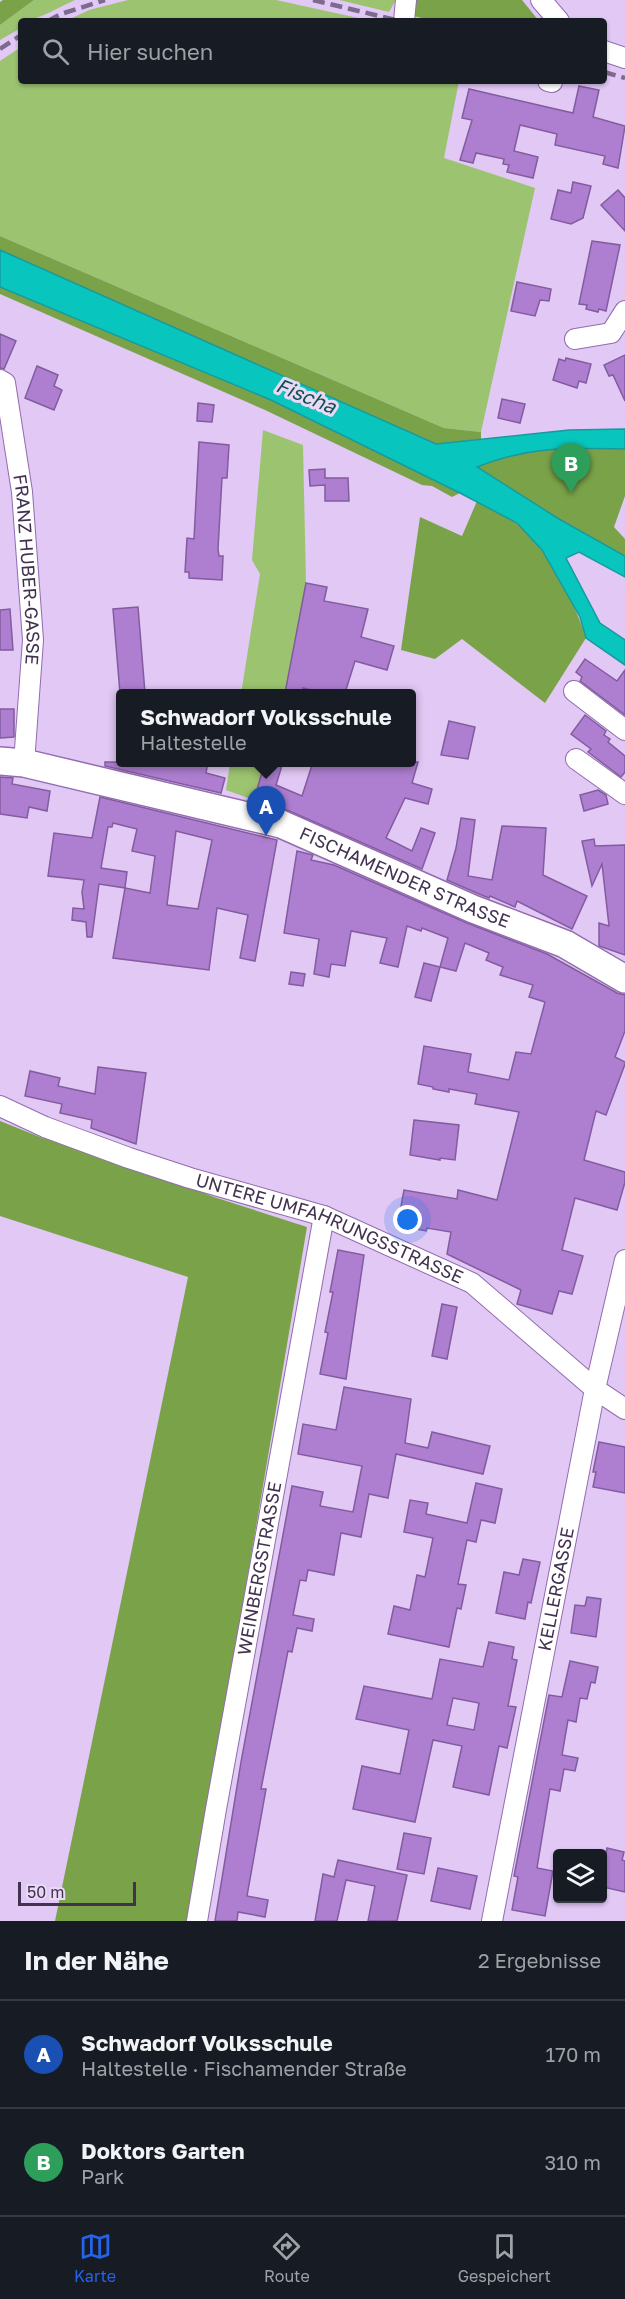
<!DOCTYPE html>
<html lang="de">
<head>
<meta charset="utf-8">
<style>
	body { margin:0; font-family:"Golos Text",sans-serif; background:#242831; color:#f1f3f6 }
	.controls { position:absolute; right:18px; bottom:18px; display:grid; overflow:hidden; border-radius:6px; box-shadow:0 2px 4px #0004 }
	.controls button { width:54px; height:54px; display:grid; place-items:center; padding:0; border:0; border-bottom:2px solid #363941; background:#171b24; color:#f1f3f6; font:30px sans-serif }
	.scale { position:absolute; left:18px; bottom:15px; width:118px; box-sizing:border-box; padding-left:6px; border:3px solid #42314f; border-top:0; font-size:16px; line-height:21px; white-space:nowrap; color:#42314f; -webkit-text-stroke:4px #e9d9f7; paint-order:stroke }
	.you { position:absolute; left:408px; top:1220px; width:21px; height:21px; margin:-15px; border:4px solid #fff; border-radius:50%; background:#1a73e8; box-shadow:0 0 0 9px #1a73e833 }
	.badge { display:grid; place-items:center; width:39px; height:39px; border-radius:50%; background:#2563eb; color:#fff; font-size:20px; font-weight:700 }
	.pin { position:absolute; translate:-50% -50px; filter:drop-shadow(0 2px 3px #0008) }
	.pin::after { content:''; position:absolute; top:32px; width:21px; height:18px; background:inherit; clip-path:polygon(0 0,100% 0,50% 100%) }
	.popup { position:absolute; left:116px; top:689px; width:300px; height:78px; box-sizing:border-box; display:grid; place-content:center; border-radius:6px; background:#171b24; filter:drop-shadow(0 2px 4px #0005); font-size:20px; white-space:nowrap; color:#9ea1a6 }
	.popup b { font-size:22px; color:#f1f3f6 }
	.popup::after { content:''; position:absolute; left:50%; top:100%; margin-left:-12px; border:12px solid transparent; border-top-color:#171b24 }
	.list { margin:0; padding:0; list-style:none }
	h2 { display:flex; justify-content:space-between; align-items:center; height:78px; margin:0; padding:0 24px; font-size:26px }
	h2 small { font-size:20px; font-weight:400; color:#9ea1a6 }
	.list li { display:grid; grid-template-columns:39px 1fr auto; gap:18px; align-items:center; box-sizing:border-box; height:108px; padding:0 24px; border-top:2px solid #363941 }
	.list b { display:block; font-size:22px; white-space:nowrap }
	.list p { margin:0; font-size:20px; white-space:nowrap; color:#9ea1a6 }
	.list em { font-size:20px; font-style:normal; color:#9ea1a6 }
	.icon { flex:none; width:33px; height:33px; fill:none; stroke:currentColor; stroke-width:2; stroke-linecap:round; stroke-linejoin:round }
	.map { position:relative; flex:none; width:625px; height:1921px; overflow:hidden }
	.search { position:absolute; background:#171b24; box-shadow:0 2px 4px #0004; left:18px; right:18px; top:18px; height:66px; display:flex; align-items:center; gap:15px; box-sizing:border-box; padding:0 21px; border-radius:6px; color:#9ea1a6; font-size:22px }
	.sheet { height:294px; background:#171b24 }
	nav { display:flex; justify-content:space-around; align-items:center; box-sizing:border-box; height:84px; border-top:2px solid #363941; background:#171b24; font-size:16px; color:#9ea1a6 }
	nav a { display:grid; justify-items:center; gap:3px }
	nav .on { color:#2563eb }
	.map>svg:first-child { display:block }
</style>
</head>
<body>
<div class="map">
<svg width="625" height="1921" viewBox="0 0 625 1921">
	<rect width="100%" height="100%" fill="#e1c8f5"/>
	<!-- green -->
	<g fill="#9cc470">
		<path d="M34,0H75C59,7 37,21 21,21V28L0,40V25Z"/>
		<polygon points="128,0 276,0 372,21 66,21 89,10"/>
		<polygon points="339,0 396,0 389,12"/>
		<polygon points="21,47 21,81 459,81 444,158 535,188 481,432 444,428 0,236 0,61"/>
		<polygon points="263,430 303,445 306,583 285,693 241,694 260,574 252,560"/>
		<polygon points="230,763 265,763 254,800 226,790"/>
	</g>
	<!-- forest -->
	<g fill="#7aa349">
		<polygon points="3,0 34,0 0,25 0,2"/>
		<polygon points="413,0 522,0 539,21 433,21 410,15"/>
		<polygon points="0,236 444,428 481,432 481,439 436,444 0,250"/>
		<polygon points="0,287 271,400 460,493 452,497 432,486 422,485 265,410 0,294"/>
		<polygon points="566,448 625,449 625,496 614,527 625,539 625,556 559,519 476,467 520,452"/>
		<path d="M477,501C490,508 506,514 517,524C547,548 575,602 586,638L545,703L462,639L435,659L401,650L420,517L462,536Z"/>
		<polygon points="0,1121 40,1137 93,1150 214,1197 307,1227 189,1921 55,1921 188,1277 0,1216"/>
	</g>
	<!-- water -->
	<path fill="#08c6be" stroke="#19999d" stroke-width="1.5" d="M0,250L436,444L569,430L625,429V449C571,448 528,446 477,467L559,519L625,556V577L579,552L566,558L600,623L625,640V665L586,638L580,617L542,550L517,523L460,493L271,400L0,287Z"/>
	<!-- building -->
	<g fill="#ae7ed1" stroke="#825c9f" stroke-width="1.5" fill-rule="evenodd">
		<polygon points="579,86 599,90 593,117 625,126 618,168 603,164 605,156 555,145 557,134 520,125 514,151 538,157 533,178 507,172 509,165 503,164 504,159 476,153 473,163 460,160 472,120 462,118 469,89 573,113"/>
		<polygon points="573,182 591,186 583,218 571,224 551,219 558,190 571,193"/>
		<polygon points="618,190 625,198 625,231 601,205"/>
		<polygon points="592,241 620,245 606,311 599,309 598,312 586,309 587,305 579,304"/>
		<polygon points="517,282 551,289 549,301 540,300 535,316 511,311"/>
		<polygon points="0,334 16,341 4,369 0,368"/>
		<polygon points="625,355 625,401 613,375 609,376 604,365"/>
		<polygon points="566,358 591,364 586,383 579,381 577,388 553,380 559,359 565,361"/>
		<polygon points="37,366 58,375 54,386 62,390 54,410 25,398"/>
		<polygon points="502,399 525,404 520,423 498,418"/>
		<polygon points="198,403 214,405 212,422 197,421"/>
		<polygon points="199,442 229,445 227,478 222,478 218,549 219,556 223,556 222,580 189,578 189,572 185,572 187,538 194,539"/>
		<polygon points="325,469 325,478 348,478 349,501 325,501 325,485 310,486 309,470"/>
		<polygon points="306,583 327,587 324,601 368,609 361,637 394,646 387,670 355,661 345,693 324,693 303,688 302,693 285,693"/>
		<polygon points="138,607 145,693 120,693 113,609"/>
		<polygon points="10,609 13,650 0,650 0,610"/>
		<polygon points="585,659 617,681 625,670 625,715 580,681 582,677 576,672"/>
		<polygon points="0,709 14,709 14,737 0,738"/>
		<polygon points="585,715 606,731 604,735 610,739 608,742 625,756 625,772 621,777 588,752 591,749 571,734"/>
		<polygon points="449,721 475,727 468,759 441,755"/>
		<polygon points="105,762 208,762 206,773 225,778 221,793 105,766"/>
		<polygon points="265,762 283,762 276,785 302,796 313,762 418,762 412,783 432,789 428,804 405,798 386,838 412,851 421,828 435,833 422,869 287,810 254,800"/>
		<polygon points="0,777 13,778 12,784 50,791 47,811 29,807 27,818 0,814"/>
		<polygon points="598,790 606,795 608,804 584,811 580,795"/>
		<path d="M100,797L277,840L255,961L240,958L248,915L217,908L209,970L113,958L125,888L99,884L92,937H87L86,922L72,920L73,908L84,909L82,892L84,880L48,876L54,833L92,838ZM113,823L137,829L132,851L155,856L150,893L125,888L127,872L101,868L108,827H112ZM176,831L212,840L198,909L167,905Z"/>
		<polygon points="461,818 475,820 468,876 492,880 502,826 546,828 543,875 587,896 572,929 517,901 515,907 490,896 489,898 479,894 447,880 456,848"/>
		<polygon points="594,839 595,846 625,845 625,955 599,946 599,923 609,926 602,864 592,886 582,841"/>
		<polygon points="297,851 313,855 311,860 334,865 467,923 547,954 617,993 625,995 625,1031 615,1057 625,1062 625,1064 606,1115 596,1111 584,1160 625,1172 625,1182 617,1210 575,1198 562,1250 583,1256 572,1294 559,1291 552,1314 517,1304 521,1290 447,1254 451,1232 427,1228 426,1231 411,1228 412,1225 398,1222 404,1190 457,1199 458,1190 497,1200 519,1112 475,1104 477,1094 449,1089 449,1092 433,1089 433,1087 418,1084 424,1046 471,1054 468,1072 509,1080 516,1052 531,1054 545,1002 529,997 533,985 500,975 503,967 486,960 489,953 465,943 456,971 440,967 448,938 422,928 421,931 407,926 398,967 380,963 387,938 351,931 345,966 331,964 329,977 314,974 319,939 284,933"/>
		<polygon points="424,963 440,967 431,1001 415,997"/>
		<polygon points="291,972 305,974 303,986 289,984"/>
		<polygon points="98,1067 146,1073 136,1144 91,1128 92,1120 60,1113 62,1104 25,1096 30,1071 60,1078 58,1086 95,1094"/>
		<polygon points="414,1120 459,1125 455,1160 440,1158 440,1160 410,1155"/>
		<polygon points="338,1250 364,1255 346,1379 320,1374 328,1333 325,1332 333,1292 330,1292"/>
		<polygon points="442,1304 457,1307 447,1359 432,1356"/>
		<polygon points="344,1387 411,1399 405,1443 428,1448 432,1432 490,1446 483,1474 396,1454 388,1498 369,1494 361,1537 341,1533 334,1575 308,1570 306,1581 300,1580 293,1615 314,1619 312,1631 297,1628 292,1652 288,1651 261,1789 266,1789 247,1896 268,1900 265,1917 238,1912 237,1921 215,1921 241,1762 292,1486 323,1492 320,1506 353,1512 362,1466 298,1454 303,1424 336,1430"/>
		<polygon points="599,1442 625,1447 625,1493 593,1487 596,1472 593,1472"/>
		<polygon points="476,1483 502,1489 495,1523 481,1520 476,1542 467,1540 458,1584 466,1585 461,1609 457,1608 449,1647 388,1634 394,1606 410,1610 417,1575 425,1577 433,1538 404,1532 410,1500 428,1503 426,1514 467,1523"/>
		<polygon points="523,1559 540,1562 531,1603 528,1602 525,1619 496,1613 504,1572 519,1575"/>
		<polygon points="587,1597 601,1599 596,1637 571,1633 575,1605 585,1606"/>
		<path d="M489,1642L514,1647L512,1659L517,1660L508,1706L516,1707L507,1748L499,1746L489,1795L453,1787L462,1746L433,1740L415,1822L353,1809L362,1766L400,1774L409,1730L356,1719L364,1686L432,1699L440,1659L483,1667ZM453,1698L479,1703L474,1730L447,1725Z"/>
		<polygon points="570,1661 598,1667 595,1683 591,1682 587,1699 580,1698 576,1722 568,1720 562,1755 578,1758 575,1771 564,1769 560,1791 550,1789 537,1868 553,1871 545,1916 512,1910 518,1877 514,1876 549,1695 562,1697"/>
		<polygon points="404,1833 431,1838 424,1874 397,1869"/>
		<polygon points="607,1848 624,1852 622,1860 625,1861 625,1892 603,1887 603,1869"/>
		<polygon points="338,1860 407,1875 397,1921 368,1921 375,1886 346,1880 337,1921 315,1921 323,1874 334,1877"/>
		<polygon points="438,1868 477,1876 470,1909 431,1901"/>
	</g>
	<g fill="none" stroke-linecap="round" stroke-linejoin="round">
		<!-- minor casing -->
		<g stroke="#936bb0" stroke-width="22">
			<g id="minor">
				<polyline points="541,0 559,21"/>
				<polyline points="404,21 406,0"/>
				<polyline points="604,51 625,58"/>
				<polyline points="548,81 552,82"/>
				<polyline points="575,339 611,333 625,311"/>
				<path id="s1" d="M0,380L5,383L22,492L33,640L24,763"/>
				<polyline points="574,691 625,730"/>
				<polyline points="576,759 625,794"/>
				<path id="s2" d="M0,1106L45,1127L129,1158L190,1178L324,1216L472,1283L595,1389L625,1409"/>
				<path id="s3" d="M197,1921L216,1809L324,1216"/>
				<path id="s4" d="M492,1921L595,1389L625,1260"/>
			</g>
		</g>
		<!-- secondary casing -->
		<g stroke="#936bb0" stroke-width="30">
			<g id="secondary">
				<path id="s5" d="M0,761L24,763L281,824L473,909L565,944L625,979"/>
			</g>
		</g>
		<!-- minor -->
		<use href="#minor" stroke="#fff" stroke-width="20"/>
		<!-- secondary -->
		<use href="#secondary" stroke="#fff" stroke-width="27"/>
		<!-- rail -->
		<g stroke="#7e6a8e" stroke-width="4.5" stroke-dasharray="12 6" stroke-linecap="butt">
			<polyline points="313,0 400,21"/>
			<polyline points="48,21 61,14 105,0"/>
			<polyline points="0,49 21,35"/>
			<polyline points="604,72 625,78"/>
		</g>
	</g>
	<g text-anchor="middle" stroke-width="6" stroke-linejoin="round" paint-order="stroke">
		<!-- street labels -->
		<g font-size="18" fill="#42314f" stroke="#e9d9f7">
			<text dy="6" stroke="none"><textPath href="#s1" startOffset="194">FRANZ HUBER-GASSE</textPath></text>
			<text dy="6" stroke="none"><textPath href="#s5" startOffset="423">FISCHAMENDER STRASSE</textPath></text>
			<text dy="6" stroke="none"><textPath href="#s2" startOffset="352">UNTERE UMFAHRUNGSSTRASSE</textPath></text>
			<text dy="6" stroke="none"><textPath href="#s3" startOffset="358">WEINBERGSTRASSE</textPath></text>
			<text dy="6" stroke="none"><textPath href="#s4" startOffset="338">KELLERGASSE</textPath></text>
		</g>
		<!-- water labels -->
		<g font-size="20" font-style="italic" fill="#10524f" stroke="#e9d9f7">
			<text transform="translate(306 396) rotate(22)" y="7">Fischa</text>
		</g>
	</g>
</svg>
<div class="controls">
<button><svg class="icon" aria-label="layers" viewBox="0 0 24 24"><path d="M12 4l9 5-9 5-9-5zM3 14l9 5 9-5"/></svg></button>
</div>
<div class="scale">50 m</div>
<div class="you"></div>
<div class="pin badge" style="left:266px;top:836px;background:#1a4fb4">A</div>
<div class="popup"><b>Schwadorf Volksschule</b>Haltestelle</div>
<div class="pin badge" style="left:571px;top:493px;background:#2e9e5b">B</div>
<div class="search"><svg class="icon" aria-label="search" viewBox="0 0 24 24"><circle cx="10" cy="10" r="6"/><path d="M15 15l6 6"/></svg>Hier suchen</div>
</div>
<section class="sheet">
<h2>In der Nähe<small>2 Ergebnisse</small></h2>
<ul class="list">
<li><span class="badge" style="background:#1a4fb4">A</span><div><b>Schwadorf Volksschule</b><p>Haltestelle · Fischamender Straße</p></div><em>170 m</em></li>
<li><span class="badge" style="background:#2e9e5b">B</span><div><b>Doktors Garten</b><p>Park</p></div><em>310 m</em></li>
</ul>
</section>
<nav>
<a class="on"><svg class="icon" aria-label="map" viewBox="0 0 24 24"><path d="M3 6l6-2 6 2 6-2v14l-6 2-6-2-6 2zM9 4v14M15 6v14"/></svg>Karte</a>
<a><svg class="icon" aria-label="directions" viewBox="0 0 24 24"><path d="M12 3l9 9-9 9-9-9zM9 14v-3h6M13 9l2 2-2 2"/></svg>Route</a>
<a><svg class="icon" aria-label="saved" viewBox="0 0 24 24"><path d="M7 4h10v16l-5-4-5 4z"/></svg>Gespeichert</a>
</nav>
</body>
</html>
